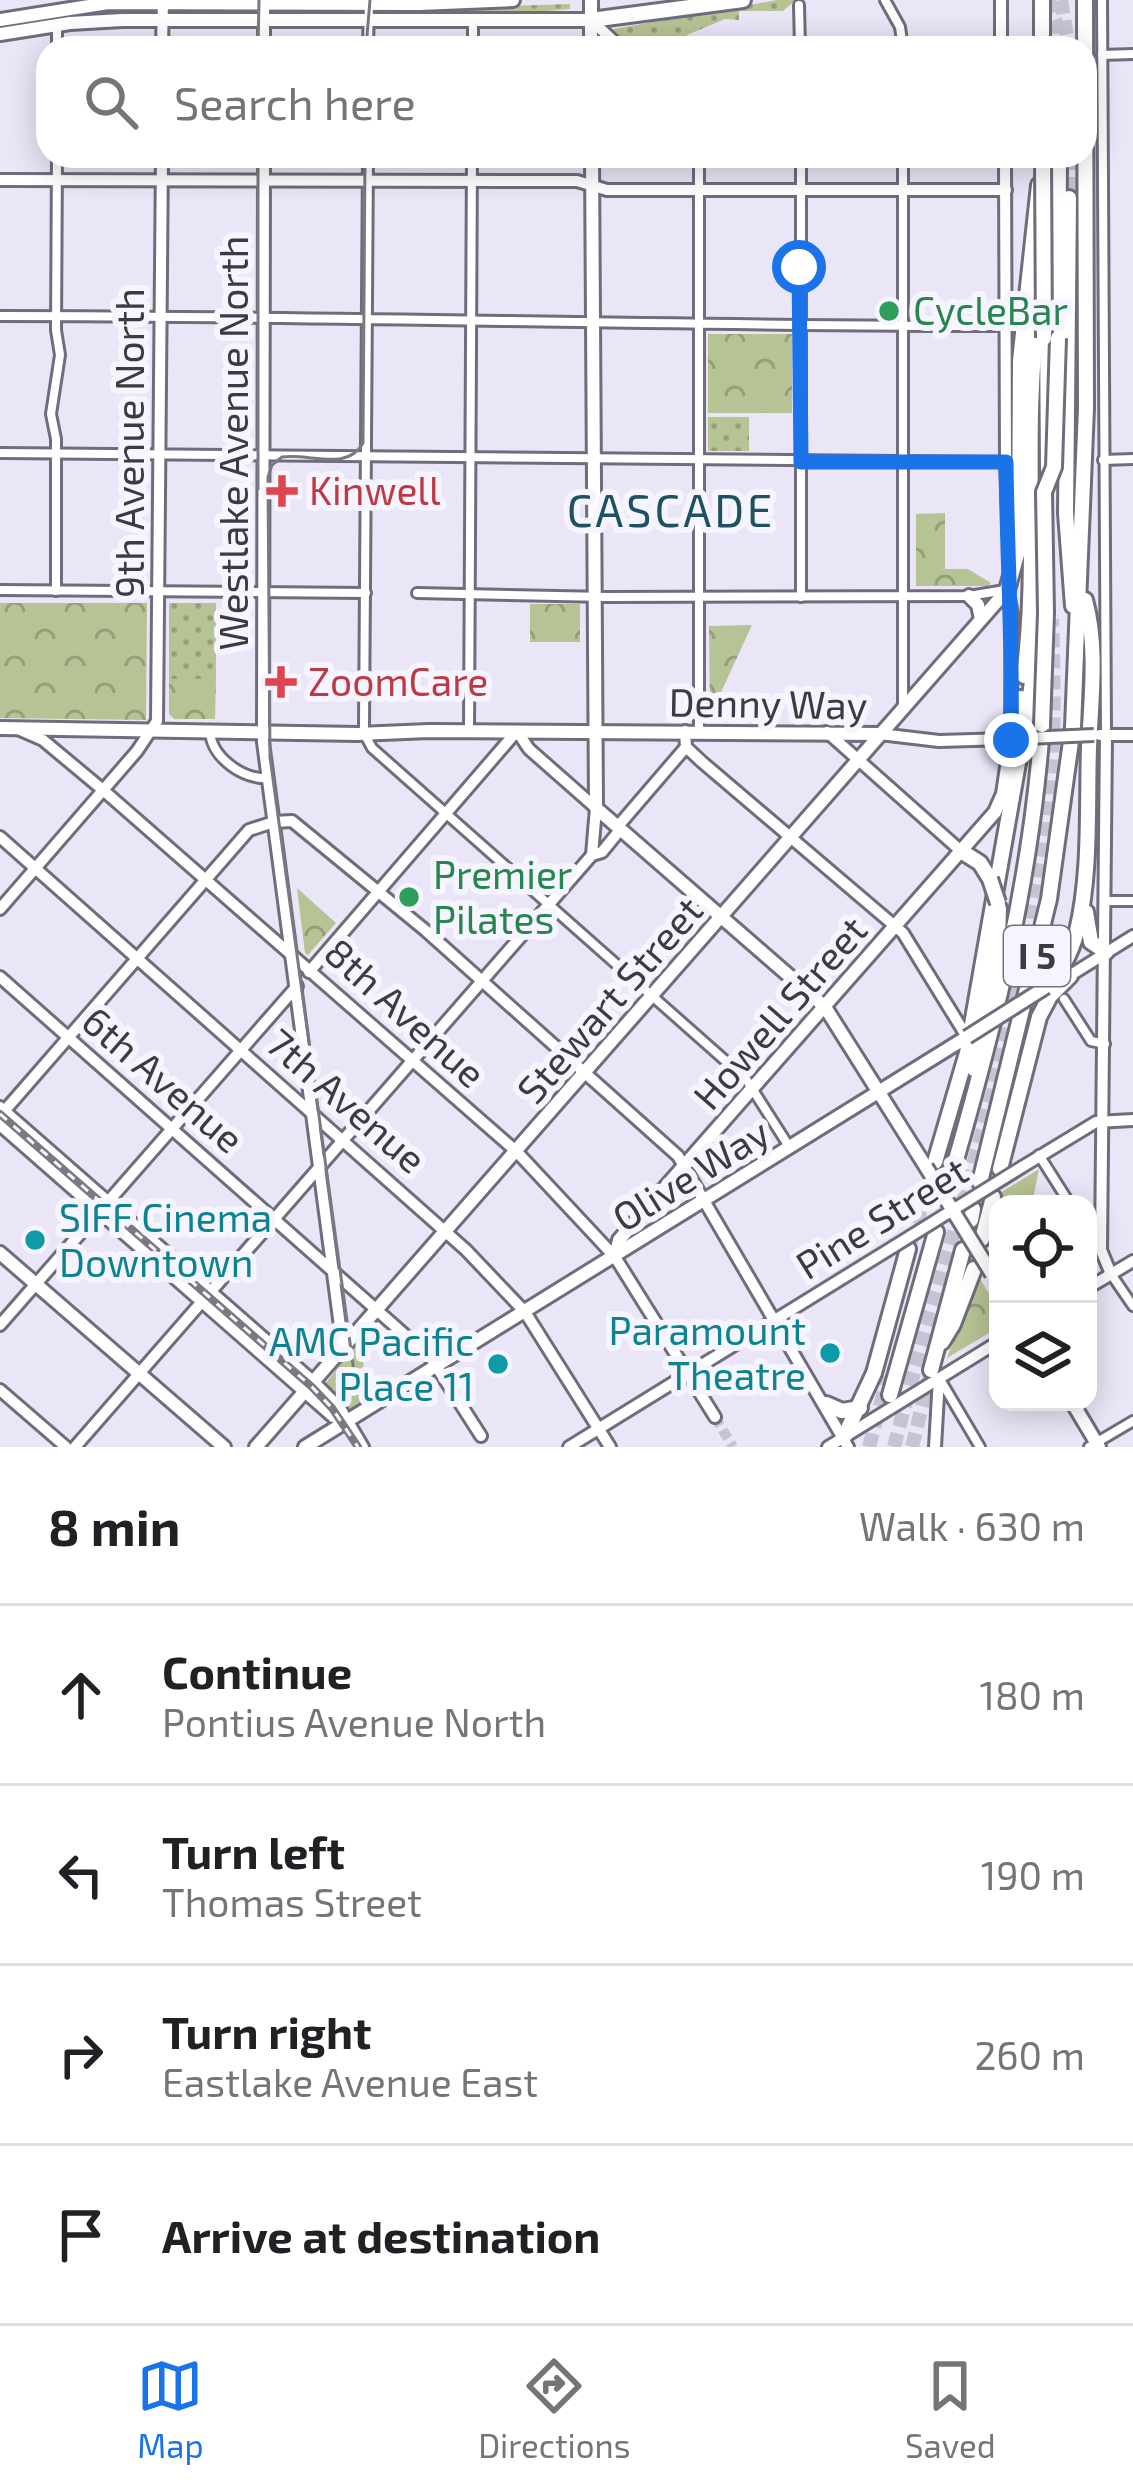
<!DOCTYPE html>
<html lang="en">
<head>
<meta charset="utf-8">
<style>
	body { margin:0; font-family:"Exo 2",sans-serif; background:#f2f2f2; color:#202124 }
	.controls { position:absolute; right:36px; bottom:36px; display:grid; overflow:hidden; border-radius:24px; box-shadow:0 6px 30px #0003 }
	.controls button { width:108px; height:108px; display:grid; place-items:center; padding:0; border:0; border-bottom:3px solid #e0e0e0; background:#fff; color:#202124; font:60px sans-serif }
	.stop { position:absolute; width:36px; height:36px; margin:-27px; border:9px solid #1a73e8; border-radius:50%; background:#fff }
	.stop.end { background:#1a73e8; border-color:#fff; box-shadow:0 3px 12px #0008 }
	.list { margin:0; padding:0; list-style:none }
	h2 { display:flex; justify-content:space-between; align-items:center; height:156px; margin:0; padding:0 48px; font-size:51px }
	h2 small { font-size:39px; font-weight:400; color:#757577 }
	.list li { display:grid; grid-template-columns:78px 1fr auto; gap:36px; align-items:center; box-sizing:border-box; height:180px; padding:0 48px; border-top:3px solid #e0e0e0 }
	.list b { display:block; font-size:45px; white-space:nowrap }
	.list p { margin:0; font-size:39px; white-space:nowrap; color:#757577 }
	.list em { font-size:39px; font-style:normal; color:#757577 }
	.icon { flex:none; width:66px; height:66px; fill:none; stroke:currentColor; stroke-width:2; stroke-linecap:round; stroke-linejoin:round }
	.map { position:relative; flex:none; width:1133px; height:1447px; overflow:hidden }
	.search { position:absolute; background:#fff; box-shadow:0 6px 30px #0003; left:36px; right:36px; top:36px; height:132px; display:flex; align-items:center; gap:30px; box-sizing:border-box; padding:0 42px; border-radius:36px; color:#757577; font-size:45px }
	.sheet { height:876px; background:#fff }
	nav { display:flex; justify-content:space-around; align-items:center; box-sizing:border-box; height:168px; border-top:3px solid #e0e0e0; background:#fff; font-size:33px; color:#757577 }
	nav a { display:grid; justify-items:center; gap:6px }
	nav .on { color:#1a73e8 }
	.map>svg:first-child { display:block }
</style>
</head>
<body>
<div class="map">
<svg width="1133" height="1447" viewBox="0 0 1133 1447">
	<defs>
		<pattern id="grass-dots" width="8" height="8" patternUnits="userSpaceOnUse" patternTransform="scale(3)"><rect width="8" height="8" fill="#b6c394"/><path d="M2 2h.1M6 6h.1" fill="none" stroke="#95a07a" stroke-width="1.8" stroke-linecap="round"/></pattern>
		<pattern id="forest-crowns" width="20" height="18" patternUnits="userSpaceOnUse" patternTransform="scale(3)"><rect width="20" height="18" fill="#b6c394"/><path d="M2 6a3 3 0 1 1 6 0M12 15a3 3 0 1 1 6 0" fill="none" stroke="#95a07a"/></pattern>
	</defs>
	<rect width="100%" height="100%" fill="#eae5f7"/>
	<!-- grass -->
	<g fill="url(#grass-dots)">
		<polygon points="777,0 796,0 783,11 739,11 739,20 725,19 687,35 687,46 629,46 618,36 614,40 610,36 614,29"/>
		<polygon points="570,4 570,9 488,16 378,17 378,10"/>
		<rect x="708" y="417" width="41" height="34"/>
		<rect x="169" y="603" width="47" height="76"/>
	</g>
	<!-- forest -->
	<g fill="url(#forest-crowns)">
		<rect x="708" y="334" width="84" height="79"/>
		<polygon points="945,513 945,569 968,569 991,583 988,586 916,586 916,514"/>
		<polygon points="0,603 147,603 146,720 0,718"/>
		<rect x="530" y="604" width="50" height="38"/>
		<polygon points="752,625 710,716 709,626"/>
		<polygon points="169,679 216,679 215,719 174,719 169,714"/>
		<polygon points="297,888 336,923 308,955 305,953"/>
		<polygon points="1039,1169 1032,1204 998,1204 998,1261 987,1243 1000,1193"/>
		<polygon points="977,1274 998,1308 994,1330 947,1358"/>
		<polygon points="361,1340 366,1389 382,1387 384,1390 350,1409 325,1384 349,1353 358,1394 352,1350"/>
	</g>
	<g fill="none" stroke-linecap="round" stroke-linejoin="round">
		<!-- secondary-tunnel -->
		<polyline stroke="#c7c3d3" stroke-width="10" stroke-dasharray="10 5" stroke-linecap="butt" points="715,1417 733,1447"/>
		<!-- highway-tunnel -->
		<g stroke="#c7c3d3" stroke-width="14" stroke-dasharray="14 7" stroke-linecap="butt">
			<polyline points="1048,0 1056,22 1058,48"/>
			<polyline points="1061,0 1069,48"/>
			<polyline points="1069,156 1069,198"/>
			<polyline points="910,1244 934,1168"/>
			<polyline points="869,1447 888,1377"/>
			<path d="M894,1447C944,1254 1011,1062 1042,864C1055,783 1055,701 1052,619"/>
			<polyline points="912,1447 931,1370"/>
		</g>
		<!-- street casing -->
		<g stroke="#706c7b" stroke-width="14">
			<g id="street">
				<polyline points="885,0 900,27 903,48"/>
				<polyline points="1102,0 1106,735"/>
				<polyline points="799,5 800,48"/>
				<polyline points="57,26 57,48"/>
				<polyline points="368,48 369,1"/>
				<polyline points="473,48 473,21"/>
				<polyline points="1102,55 1133,54"/>
				<polyline points="699,156 699,732"/>
				<polyline points="801,156 801,597"/>
				<polyline points="903,156 903,706"/>
				<path d="M0,316C335,316 670,326 1006,326"/>
				<polyline points="0,453 1006,462"/>
				<polyline points="1103,460 1133,459"/>
				<polyline points="0,590 366,593"/>
				<polyline points="56,591 56,439 51,414 60,355 56,330 57,156"/>
				<polyline points="417,593 606,597 969,596 1005,590"/>
				<polyline points="364,727 368,156"/>
				<path d="M210,731C211,757 243,780 268,778"/>
				<polyline points="469,731 472,156"/>
				<polyline points="365,735 372,748 746,1079 790,1148"/>
				<polyline points="1107,901 1133,901"/>
				<polyline points="1064,999 1091,1041 1105,1044"/>
				<polyline points="1039,1155 1070,1204"/>
				<polyline points="1111,1274 1133,1306"/>
				<polyline points="941,1381 980,1447"/>
				<polyline points="1089,1447 1133,1421"/>
			</g>
		</g>
		<!-- secondary casing -->
		<g stroke="#706c7b" stroke-width="16">
			<g id="secondary">
				<polyline points="591,20 621,48"/>
				<polyline points="162,48 163,0"/>
				<polyline points="264,48 264,0"/>
				<polyline points="1001,48 1001,0"/>
				<polyline points="264,156 263,742 343,1349"/>
				<polyline points="1005,156 1006,462 1010,563"/>
				<polyline points="0,180 577,181 607,190 1006,190"/>
				<polyline points="1007,588 1012,614 1011,724"/>
				<polyline points="20,730 43,740 103,790 517,1152 615,1257 715,1417"/>
				<polyline points="685,731 686,747 702,762 903,933 967,1037"/>
				<polyline points="827,732 961,851"/>
				<polyline points="880,734 939,741 1007,739"/>
				<polyline points="1100,735 1133,735"/>
				<polyline points="1106,735 1101,1250 1111,1274"/>
				<polyline points="619,825 686,747"/>
				<polyline points="0,837 466,1250 525,1312 610,1447"/>
				<polyline points="0,909 137,751 157,721 162,156"/>
				<polyline points="309,972 517,731 529,749 596,808 592,855"/>
				<polyline points="0,977 431,1358 481,1436"/>
				<polyline points="1066,978 1133,936"/>
				<polyline points="0,1107 314,1382 340,1408 363,1447"/>
				<polyline points="0,1116 249,830 274,822 292,821 425,930 678,1156 848,1447"/>
				<polyline points="0,1125 333,1417 344,1420"/>
				<polyline points="1022,1167 1096,1122 1133,1120"/>
				<polyline points="1088,1288 1133,1261"/>
				<polyline points="0,1325 297,986"/>
				<polyline points="0,1390 66,1447"/>
				<polyline points="75,1447 592,855 602,852 620,830"/>
				<polyline points="569,1447 893,1247"/>
				<polyline points="828,1447 998,1342"/>
				<polyline points="935,1447 939,1378"/>
			</g>
		</g>
		<!-- primary casing -->
		<g stroke="#706c7b" stroke-width="18">
			<g id="primary">
				<polyline points="591,0 591,48"/>
				<polyline points="0,20 108,3 419,4 513,0"/>
				<polyline points="0,34 70,23 122,20 591,20"/>
				<polyline points="592,156 596,808 825,1007 926,1167"/>
				<polyline points="969,596 978,605 981,619"/>
				<polyline points="0,728 358,734 429,731 880,734"/>
				<polyline points="0,1253 224,1447"/>
				<polyline points="615,1257 619,1240 995,812 1003,794 1011,740"/>
				<polyline points="1072,1402 1099,1447"/>
				<polyline points="256,1447 1007,590"/>
				<polyline points="305,1447 967,1037"/>
			</g>
		</g>
		<!-- highway casing -->
		<g stroke="#706c7b" stroke-width="20">
			<g id="highway">
				<polyline points="1042,0 1042,48"/>
				<polyline points="591,20 743,0"/>
				<polyline points="1069,198 1066,513 1073,606"/>
				<polyline points="1047,329 1048,469"/>
				<polyline points="1058,338 1059,156"/>
				<polyline points="1007,590 1019,547 1020,361 1039,185"/>
				<path d="M1024,676C1040,554 1021,431 1039,309"/>
				<polyline points="1011,740 1021,698"/>
				<polyline points="961,851 980,863 990,879"/>
				<polyline points="1086,912 1091,942 1106,952"/>
				<path d="M1046,987C1062,971 1071,953 1077,931C1091,873 1087,807 1089,747C1091,699 1098,647 1085,600"/>
				<polyline points="974,1069 998,938 999,908"/>
				<polyline points="935,1162 967,1053 1031,689 1040,617"/>
				<polyline points="1000,1169 1039,1017 1050,996 1070,976"/>
				<polyline points="980,1182 1049,899 1073,727 1086,408 1085,0"/>
				<path d="M949,1184C993,1033 1031,884 1042,726"/>
				<polyline points="971,1220 973,1209"/>
				<polyline points="982,1239 993,1197"/>
				<polyline points="942,1342 953,1324 974,1269"/>
				<polyline points="931,1370 963,1250"/>
				<polyline points="890,1395 936,1232"/>
				<polyline points="826,1404 842,1411 860,1408"/>
				<polyline points="844,1437 874,1373 908,1249"/>
			</g>
		</g>
		<!-- street -->
		<use href="#street" stroke="#fff" stroke-width="8"/>
		<!-- secondary -->
		<use href="#secondary" stroke="#fff" stroke-width="10"/>
		<!-- primary -->
		<use href="#primary" stroke="#fff" stroke-width="12"/>
		<!-- highway -->
		<use href="#highway" stroke="#fff" stroke-width="14"/>
		<!-- tram -->
		<g stroke="#7b7883" stroke-width="3">
			<polyline points="258,48 259,0"/>
			<polyline points="366,48 370,0"/>
			<polyline points="258,156 258,489"/>
			<path d="M357,1394L270,757L268,477L272,465L282,457C310,453 347,472 363,443L365,156"/>
		</g>
		<!-- rail casing -->
		<g stroke="#7b7883" stroke-width="8">
			<polyline id="rail" points="0,1114 312,1387 332,1408 358,1447"/>
		</g>
		<!-- rail -->
		<use href="#rail" stroke="#f6f4fe" stroke-width="3" stroke-dasharray="9" stroke-linecap="butt"/>
		<!-- secondary-bridge casing -->
		<g stroke="#706c7b" stroke-width="16" stroke-linecap="butt">
			<g id="secondary-bridge">
				<polyline points="1007,739 1094,735"/>
				<polyline points="893,1247 1022,1167"/>
			</g>
		</g>
		<!-- primary-bridge casing -->
		<g stroke="#706c7b" stroke-width="18" stroke-linecap="butt">
			<g id="primary-bridge">
				<polyline points="967,1037 1046,987"/>
				<polyline points="926,1167 992,1274"/>
			</g>
		</g>
		<!-- highway-bridge casing -->
		<g stroke="#706c7b" stroke-width="20" stroke-linecap="butt">
			<g id="highway-bridge">
				<polyline points="1043,156 1044,338"/>
				<polyline points="1042,725 1046,613 1044,492 1054,467 1058,338"/>
				<polyline points="990,879 998,903"/>
			</g>
		</g>
		<!-- secondary-bridge -->
		<use href="#secondary-bridge" stroke="#fff" stroke-width="10"/>
		<!-- primary-bridge -->
		<use href="#primary-bridge" stroke="#fff" stroke-width="12"/>
		<!-- highway-bridge -->
		<use href="#highway-bridge" stroke="#fff" stroke-width="14"/>
	</g>
	<g fill="none" stroke-linecap="round" stroke-linejoin="round">
		<!-- route -->
		<path stroke="#1a73e8" stroke-width="15" d="M799,267L801,462H1006C1007,555 1013,646 1011,740"/>
	</g>
	<!-- markers -->
	<g fill="#2e9e5b" stroke="#f6f4fe" stroke-width="4.5">
		<circle cx="889" cy="311" r="12"/>
		<circle cx="409" cy="897" r="12"/>
	</g>
	<g fill="#e0444e" stroke="#f6f4fe" stroke-width="4.5">
		<path d="M276 473h12v12h12v12h-12v12h-12v-12h-12v-12h12z"/>
		<path d="M275 664h12v12h12v12h-12v12h-12v-12h-12v-12h12z"/>
	</g>
	<g fill="#0f9aa8" stroke="#f6f4fe" stroke-width="4.5">
		<circle cx="35" cy="1240" r="12"/>
		<circle cx="830" cy="1353" r="12"/>
		<circle cx="498" cy="1364" r="12"/>
	</g>
	<g text-anchor="middle" stroke-width="12" stroke-linejoin="round" paint-order="stroke">
		<!-- shield labels -->
		<rect fill="#f6f4fe" stroke="#74727a" stroke-width="3" x="1004" y="926" width="66" height="60" rx="9"/>
		<g font-size="36" font-weight="bold" fill="#3d3b42">
			<text x="1037" y="969">I 5</text>
		</g>
		<!-- leisure labels -->
		<g font-size="39" fill="#27864d" stroke="#f6f4fe" text-anchor="start">
			<text x="913" y="325">CycleBar</text>
			<text x="433" y="889">Premier<tspan x="433" dy="45">Pilates</tspan></text>
		</g>
		<!-- street labels -->
		<g font-size="39" fill="#3d3b42" stroke="#f6f4fe">
			<text transform="translate(130 443) rotate(-90)" y="14">9th Avenue North</text>
			<text transform="translate(234 443) rotate(-90)" y="14">Westlake Avenue North</text>
			<text transform="translate(768 704) rotate(1)" y="14">Denny Way</text>
			<text transform="translate(610 1000) rotate(-49)" y="14">Stewart Street</text>
			<text transform="translate(405 1013) rotate(42)" y="14">8th Avenue</text>
			<text transform="translate(780 1013) rotate(-49)" y="14">Howell Street</text>
			<text transform="translate(163 1080) rotate(41)" y="14">6th Avenue</text>
			<text transform="translate(346 1101) rotate(41)" y="14">7th Avenue</text>
			<text transform="translate(691 1175) rotate(-32)" y="14">Olive Way</text>
			<text transform="translate(882 1218) rotate(-32)" y="14">Pine Street</text>
		</g>
		<!-- health labels -->
		<g font-size="39" fill="#be3a42" stroke="#f6f4fe" text-anchor="start">
			<text x="309" y="505">Kinwell</text>
			<text x="308" y="696">ZoomCare</text>
		</g>
		<!-- culture labels -->
		<g font-size="39" fill="#0d838f" stroke="#f6f4fe" text-anchor="end">
			<text x="59" y="1232" text-anchor="start">SIFF Cinema<tspan x="59" dy="45">Downtown</tspan></text>
			<text x="806" y="1345">Paramount<tspan x="806" dy="45">Theatre</tspan></text>
			<text x="474" y="1356">AMC Pacific<tspan x="474" dy="45">Place 11</tspan></text>
		</g>
		<!-- quarter labels -->
		<g font-size="45" letter-spacing="3" fill="#1e5261" stroke="#f6f4fe">
			<text x="671" y="527">CASCADE</text>
		</g>
	</g>
</svg>
<div class="controls">
<button><svg class="icon" aria-label="locate" viewBox="0 0 24 24"><circle cx="12" cy="12" r="6"/><path d="M12 2v4M12 18v4M2 12h4M18 12h4"/></svg></button>
<button><svg class="icon" aria-label="layers" viewBox="0 0 24 24"><path d="M12 4l9 5-9 5-9-5zM3 14l9 5 9-5"/></svg></button>
</div>
<div class="stop" style="left:799px;top:267px"></div>
<div class="stop end" style="left:1011px;top:740px"></div>
<div class="search"><svg class="icon" aria-label="search" viewBox="0 0 24 24"><circle cx="10" cy="10" r="6"/><path d="M15 15l6 6"/></svg>Search here</div>
</div>
<section class="sheet">
<h2>8 min<small>Walk · 630 m</small></h2>
<ul class="list">
<li><svg class="icon" aria-label="ahead" viewBox="0 0 24 24"><path d="M12 20V5M6 11l6-6 6 6"/></svg><div><b>Continue</b><p>Pontius Avenue North</p></div><em>180 m</em></li>
<li><svg class="icon" aria-label="left" viewBox="0 0 24 24"><path d="M17 20v-9H6M10 6l-5 5 5 5"/></svg><div><b>Turn left</b><p>Thomas Street</p></div><em>190 m</em></li>
<li><svg class="icon" aria-label="right" viewBox="0 0 24 24"><path d="M7 20v-9h11M14 6l5 5-5 5"/></svg><div><b>Turn right</b><p>Eastlake Avenue East</p></div><em>260 m</em></li>
<li><svg class="icon" aria-label="arrive" viewBox="0 0 24 24"><path d="M6 21V4h12l-3 4 3 4H6"/></svg><div><b>Arrive at destination</b></div></li>
</ul>
</section>
<nav>
<a class="on"><svg class="icon" aria-label="map" viewBox="0 0 24 24"><path d="M3 6l6-2 6 2 6-2v14l-6 2-6-2-6 2zM9 4v14M15 6v14"/></svg>Map</a>
<a><svg class="icon" aria-label="directions" viewBox="0 0 24 24"><path d="M12 3l9 9-9 9-9-9zM9 14v-3h6M13 9l2 2-2 2"/></svg>Directions</a>
<a><svg class="icon" aria-label="saved" viewBox="0 0 24 24"><path d="M7 4h10v16l-5-4-5 4z"/></svg>Saved</a>
</nav>
</body>
</html>
